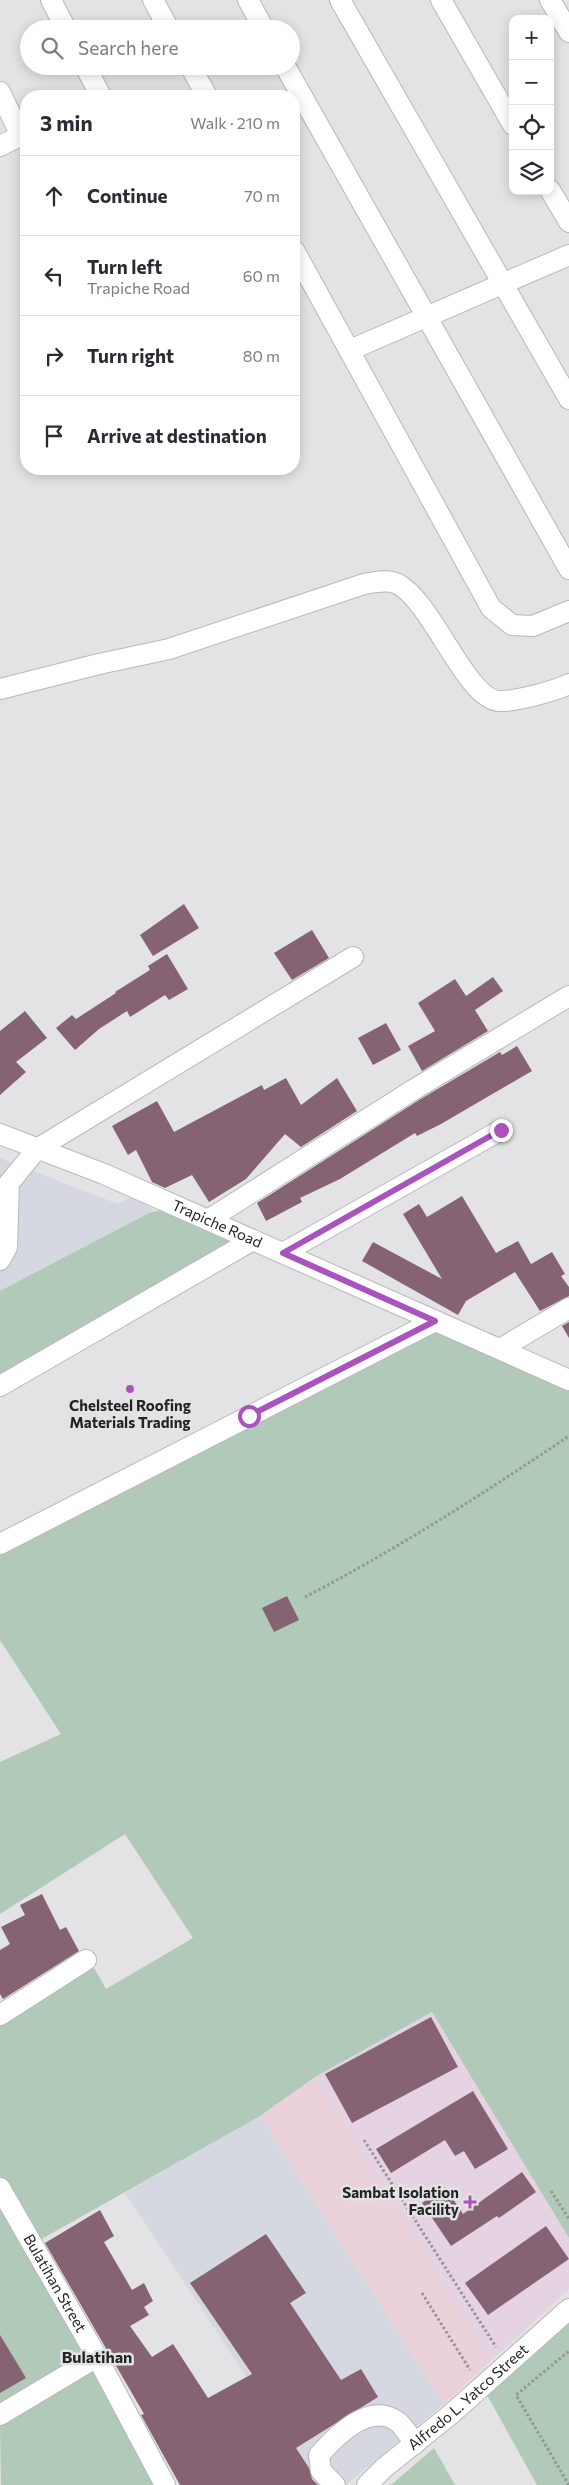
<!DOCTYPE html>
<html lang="en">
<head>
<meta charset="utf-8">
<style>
	body { margin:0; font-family:Commissioner,sans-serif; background:#f7f7f7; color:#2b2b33 }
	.controls { position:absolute; right:15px; top:15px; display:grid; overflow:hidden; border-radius:10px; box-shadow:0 2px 12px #0003 }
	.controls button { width:45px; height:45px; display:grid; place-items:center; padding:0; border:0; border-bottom:1px solid #e1e1e2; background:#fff; color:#2b2b33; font:25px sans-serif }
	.stop { position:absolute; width:15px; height:15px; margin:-11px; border:4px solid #aa52be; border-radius:50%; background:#fff }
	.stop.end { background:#aa52be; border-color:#fff; box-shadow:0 1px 5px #0008 }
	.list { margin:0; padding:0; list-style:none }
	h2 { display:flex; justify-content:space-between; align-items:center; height:65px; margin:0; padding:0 20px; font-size:21px }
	h2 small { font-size:16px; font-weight:400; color:#7c7c81 }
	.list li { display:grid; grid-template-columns:32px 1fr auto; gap:15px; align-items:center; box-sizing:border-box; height:80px; padding:0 20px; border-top:1px solid #e1e1e2 }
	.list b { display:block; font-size:19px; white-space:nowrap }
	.list p { margin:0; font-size:16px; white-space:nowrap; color:#7c7c81 }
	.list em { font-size:16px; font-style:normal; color:#7c7c81 }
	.icon { flex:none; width:28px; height:28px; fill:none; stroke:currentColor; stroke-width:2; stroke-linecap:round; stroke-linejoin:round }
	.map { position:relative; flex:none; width:569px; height:2485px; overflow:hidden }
	.search { position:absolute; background:#fff; box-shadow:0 2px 12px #0003; left:20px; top:20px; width:280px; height:55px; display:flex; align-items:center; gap:12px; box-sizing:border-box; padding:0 18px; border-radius:28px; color:#7c7c81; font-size:19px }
	.panel { position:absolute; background:#fff; box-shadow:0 2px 12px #0003; left:20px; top:90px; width:280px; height:385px; border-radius:20px }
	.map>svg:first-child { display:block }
</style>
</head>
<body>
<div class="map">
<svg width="569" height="2485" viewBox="0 0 569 2485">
	<rect width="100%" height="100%" fill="#e3e3e5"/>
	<!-- built -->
	<g fill="#d6d8e1">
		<polygon points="0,1158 118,1204 133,1196 154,1210 0,1292"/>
		<polygon points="260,2115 444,2404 346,2485 318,2485 125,2193"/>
	</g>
	<!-- industrial -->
	<polygon fill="#ebd2da" points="315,2077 491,2361 444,2404 260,2115"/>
	<!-- medical -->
	<polygon fill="#e5d3e4" points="432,2011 569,2238 569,2289 491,2361 315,2077"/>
	<!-- green -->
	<g fill="#b0c9b8">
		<polygon points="176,1206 253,1240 0,1378 0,1291 149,1213"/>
		<polygon points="425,1326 569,1391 569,2238 432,2012 315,2077 260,2116 38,2241 0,2176 0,2016 89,1959 106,1989 193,1938 125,1834 0,1914 0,1762 61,1734 0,1640 0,1554"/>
		<polygon points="0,2205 84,2353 0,2405"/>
		<polygon points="569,2322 569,2485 537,2485 487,2395"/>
		<polygon points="94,2369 160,2485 1,2485 0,2424"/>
		<polygon points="434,2448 455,2485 391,2485"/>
	</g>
	<!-- building -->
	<g fill="#856372">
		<polygon points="184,904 199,928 153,956 140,935"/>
		<polygon points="312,930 329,958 292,980 274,953"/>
		<polygon points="167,954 188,989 169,1000 165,995 130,1017 127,1011 99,1029 75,1050 56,1028 72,1015 76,1019 116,993 115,992 150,970 148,966"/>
		<polygon points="493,977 503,991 475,1010 488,1031 422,1071 408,1046 435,1031 418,1003 455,979 466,996"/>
		<polygon points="25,1011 47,1038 16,1062 26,1072 0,1095 0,1031"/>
		<polygon points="386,1023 401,1050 373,1065 358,1038"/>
		<polygon points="517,1046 532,1071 441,1124 417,1136 415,1133 340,1179 300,1198 302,1202 266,1221 257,1203 419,1100 500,1052 502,1055"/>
		<polygon points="286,1078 301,1105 337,1078 357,1111 301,1147 285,1134 246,1179 209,1202 192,1175 165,1188 152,1182 136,1150 128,1155 112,1126 157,1101 174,1132 262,1085 264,1090"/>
		<polygon points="462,1196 496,1253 518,1241 531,1264 552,1252 565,1274 561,1276 569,1287 569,1296 540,1311 515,1272 466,1301 458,1315 362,1261 373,1242 442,1279 403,1214 419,1204 427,1217"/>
		<polygon points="569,1322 569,1338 562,1326"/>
		<polygon points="287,1596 299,1620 274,1632 262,1608"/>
		<polygon points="42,1894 60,1930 66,1927 79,1951 3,1999 0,1994 0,1950 10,1944 1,1927 25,1915 20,1905"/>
		<polygon points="431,2017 458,2067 352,2123 325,2074"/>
		<polygon points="473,2091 508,2149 475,2169 464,2151 455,2156 445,2140 391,2173 376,2149"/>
		<polygon points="522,2172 536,2192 499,2218 497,2216 451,2246 422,2203 445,2187 463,2214"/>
		<polygon points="100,2210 114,2236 104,2242 132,2290 144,2283 153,2301 144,2307 149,2315 130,2326 152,2357 173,2344 208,2398 252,2374 190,2283 266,2234 306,2293 290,2303 341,2380 361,2369 378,2397 296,2448 309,2468 312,2479 318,2485 180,2485 141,2415 144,2414 45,2243"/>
		<polygon points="546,2226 569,2259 488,2315 465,2283"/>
		<polygon points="0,2335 26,2378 0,2393"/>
	</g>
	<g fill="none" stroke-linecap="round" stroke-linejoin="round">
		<!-- minor casing -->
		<g stroke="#b8b8ba" stroke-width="22">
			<g id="minor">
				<polyline points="51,0 66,29"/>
				<polyline points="153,0 169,29"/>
				<polyline points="248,0 264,29"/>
				<polyline points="340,0 569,399"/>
				<polyline points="441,0 513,125"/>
				<polyline points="550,0 569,32"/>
				<polyline points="85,66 101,96"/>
				<polyline points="190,66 207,96"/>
				<polyline points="285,66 569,569"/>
				<polyline points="0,92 21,136"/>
				<polyline points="0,146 26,133"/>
				<polyline points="550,190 569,222"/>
				<polyline points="294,250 491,608 512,625 533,626 569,611"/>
				<polyline points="350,350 569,255"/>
				<path d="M0,689L99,664L169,649L364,584C375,582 388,579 398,584C433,603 466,699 499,701C514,702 555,691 569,684"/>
				<path id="s1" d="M0,1134L104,1174L569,1380"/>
				<polyline points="208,1220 413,1090 569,996"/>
				<polyline points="283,1253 501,1130"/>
				<polyline points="0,1260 7,1247 9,1183 37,1149 353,957"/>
				<polyline points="500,1349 569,1308"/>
				<polyline points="0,1386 253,1240"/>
				<polyline points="0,1544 435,1321"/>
				<polyline points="0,2015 86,1960"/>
				<path id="s2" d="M0,2188L97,2357L165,2485"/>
				<polyline points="0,2415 97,2357"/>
				<path d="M335,2485L321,2471L319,2455C337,2435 370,2401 398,2422C404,2427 410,2437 415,2444"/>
				<path id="s3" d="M367,2485L384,2468L450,2415L569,2309"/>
			</g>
		</g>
		<!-- path -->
		<g stroke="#959596" stroke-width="3" stroke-dasharray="2.5 2.5" stroke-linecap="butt">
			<path d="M305,1597C397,1549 483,1494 569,1436"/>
			<polyline points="364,2140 496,2347"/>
			<polyline points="551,2191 569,2219"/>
			<polyline points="422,2293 470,2370"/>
			<polyline points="569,2485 516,2395 569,2351"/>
		</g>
		<!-- minor -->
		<use href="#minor" stroke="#fff" stroke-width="20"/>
	</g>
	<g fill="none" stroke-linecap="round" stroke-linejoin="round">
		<!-- route -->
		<polyline stroke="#aa52be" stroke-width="6" points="249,1416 435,1321 283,1253 501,1130"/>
	</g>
	<!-- markers -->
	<g fill="#aa52be" stroke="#e3e3e5" stroke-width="2">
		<circle cx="130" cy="1389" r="5"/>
		<path d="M467.5 2194.5h5v5h5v5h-5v5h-5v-5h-5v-5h5z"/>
	</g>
	<g text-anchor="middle" stroke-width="5" stroke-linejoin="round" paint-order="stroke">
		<!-- street labels -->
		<g font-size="15" fill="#232424" stroke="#e3e3e5">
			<text dy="5" stroke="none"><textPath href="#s1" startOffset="235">Trapiche Road</textPath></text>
			<text dy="5" stroke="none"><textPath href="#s2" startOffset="110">Bulatihan Street</textPath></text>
			<text dy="5" stroke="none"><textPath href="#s3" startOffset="134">Alfredo L. Yatco Street</textPath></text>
		</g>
		<!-- poi labels -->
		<g font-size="15" font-weight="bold" fill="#232424" stroke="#e3e3e5">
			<text x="130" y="1411">Chelsteel Roofing<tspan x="130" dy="17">Materials Trading</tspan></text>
			<text x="459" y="2198" text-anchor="end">Sambat Isolation<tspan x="459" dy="17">Facility</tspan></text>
		</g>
		<!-- neighbourhood labels -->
		<g font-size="16" font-weight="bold" fill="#232424" stroke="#e3e3e5">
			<text x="97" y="2363">Bulatihan</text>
		</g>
	</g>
</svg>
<div class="controls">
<button>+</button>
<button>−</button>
<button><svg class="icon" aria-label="locate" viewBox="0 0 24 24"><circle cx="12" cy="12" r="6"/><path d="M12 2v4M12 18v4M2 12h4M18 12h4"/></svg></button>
<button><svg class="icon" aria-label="layers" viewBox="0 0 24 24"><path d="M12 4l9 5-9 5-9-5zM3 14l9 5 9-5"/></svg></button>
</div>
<div class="stop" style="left:249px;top:1416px"></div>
<div class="stop end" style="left:501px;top:1130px"></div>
<div class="search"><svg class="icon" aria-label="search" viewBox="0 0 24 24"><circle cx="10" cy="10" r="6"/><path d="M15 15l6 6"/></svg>Search here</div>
<section class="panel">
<h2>3 min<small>Walk · 210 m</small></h2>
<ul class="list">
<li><svg class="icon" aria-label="ahead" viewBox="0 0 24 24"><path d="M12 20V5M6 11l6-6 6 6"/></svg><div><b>Continue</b></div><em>70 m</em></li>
<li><svg class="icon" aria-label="left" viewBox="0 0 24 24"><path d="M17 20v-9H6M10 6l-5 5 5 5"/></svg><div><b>Turn left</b><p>Trapiche Road</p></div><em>60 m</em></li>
<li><svg class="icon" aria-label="right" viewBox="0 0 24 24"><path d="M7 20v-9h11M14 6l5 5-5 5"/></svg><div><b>Turn right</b></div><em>80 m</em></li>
<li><svg class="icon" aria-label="arrive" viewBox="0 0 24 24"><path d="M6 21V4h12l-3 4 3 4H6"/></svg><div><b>Arrive at destination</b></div></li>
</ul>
</section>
</div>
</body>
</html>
